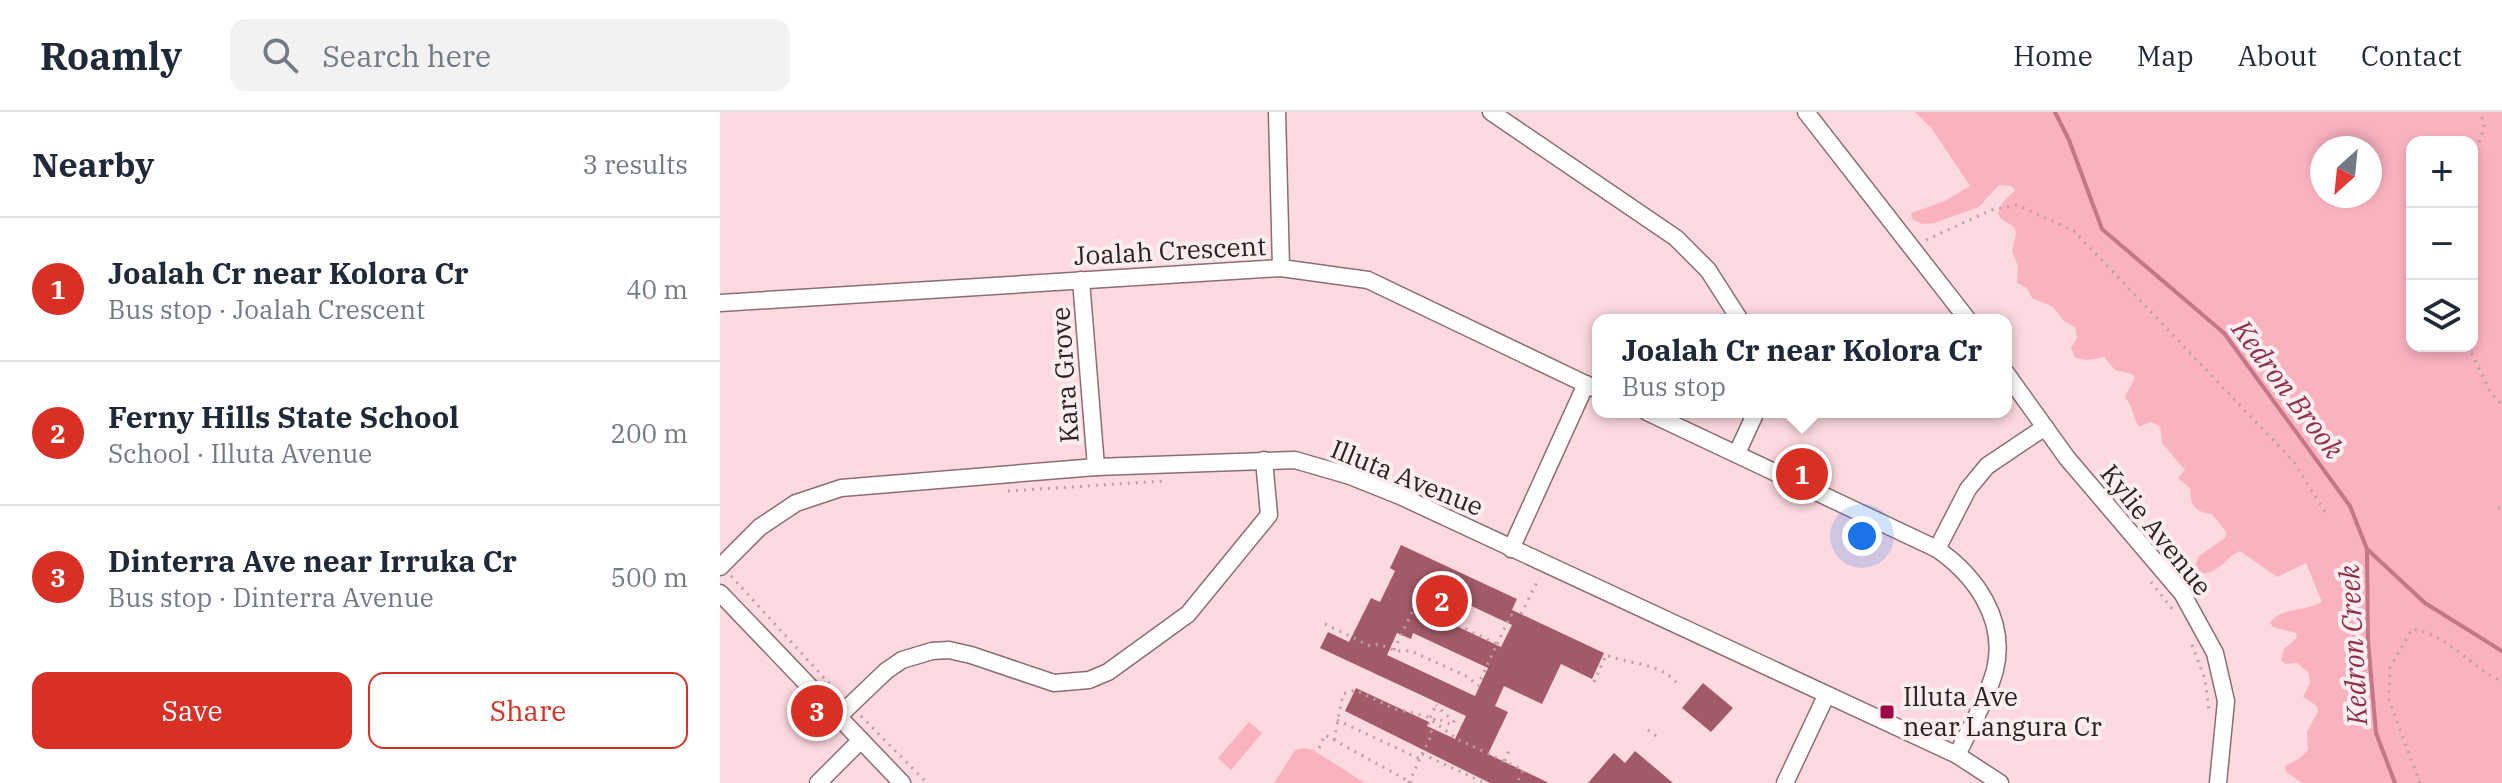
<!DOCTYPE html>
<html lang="en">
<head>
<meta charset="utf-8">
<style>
	body { margin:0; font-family:"IBM Plex Serif",serif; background:#f2f2f3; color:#1f2937 }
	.controls { position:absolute; right:24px; top:24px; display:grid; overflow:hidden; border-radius:16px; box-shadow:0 4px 12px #0003 }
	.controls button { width:72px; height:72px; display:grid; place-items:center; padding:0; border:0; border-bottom:2px solid #e0e1e3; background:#fff; color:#1f2937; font:40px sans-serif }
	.compass { position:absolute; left:1590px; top:24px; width:72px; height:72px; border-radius:50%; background:#fff; box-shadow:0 4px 12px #0003; rotate:207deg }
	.you { position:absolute; left:1142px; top:424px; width:28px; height:28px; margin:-20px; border:6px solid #fff; border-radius:50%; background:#1a73e8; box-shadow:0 0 0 12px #1a73e833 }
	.badge { display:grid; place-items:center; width:52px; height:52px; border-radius:50%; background:#d93025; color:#fff; font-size:26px; font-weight:700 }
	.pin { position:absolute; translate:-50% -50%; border:4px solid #fff; box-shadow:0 2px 8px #0006 }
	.popup { position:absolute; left:872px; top:202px; width:420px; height:104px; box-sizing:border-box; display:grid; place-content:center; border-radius:16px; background:#fff; filter:drop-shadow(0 2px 6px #0005); font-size:26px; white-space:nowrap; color:#747a83 }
	.popup b { font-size:30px; color:#1f2937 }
	.popup::after { content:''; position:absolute; left:50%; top:100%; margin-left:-16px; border:16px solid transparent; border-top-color:#fff }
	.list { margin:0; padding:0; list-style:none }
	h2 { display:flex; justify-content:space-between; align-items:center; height:104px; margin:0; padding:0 32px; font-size:34px }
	h2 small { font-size:26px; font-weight:400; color:#747a83 }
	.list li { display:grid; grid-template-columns:52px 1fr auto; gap:24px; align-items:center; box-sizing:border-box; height:144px; padding:0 32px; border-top:2px solid #e0e1e3 }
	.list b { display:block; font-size:30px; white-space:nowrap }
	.list p { margin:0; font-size:26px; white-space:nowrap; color:#747a83 }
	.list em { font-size:26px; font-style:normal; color:#747a83 }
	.actions { display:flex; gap:16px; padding:24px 32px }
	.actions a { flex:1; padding:18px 0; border:2px solid #d93025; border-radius:16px; text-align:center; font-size:28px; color:#d93025 }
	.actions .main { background:#d93025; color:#fff }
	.icon { flex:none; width:44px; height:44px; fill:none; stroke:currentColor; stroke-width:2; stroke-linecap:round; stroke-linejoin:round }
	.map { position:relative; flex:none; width:1782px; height:671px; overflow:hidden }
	header { display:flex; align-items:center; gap:48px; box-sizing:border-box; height:112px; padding:0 40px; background:#fff; border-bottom:2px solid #e0e1e3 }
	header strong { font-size:38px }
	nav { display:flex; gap:44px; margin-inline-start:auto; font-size:28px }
	.search { width:560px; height:72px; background:#f2f2f3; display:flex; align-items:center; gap:20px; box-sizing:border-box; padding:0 28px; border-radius:16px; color:#747a83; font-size:30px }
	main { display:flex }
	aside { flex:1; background:#fff }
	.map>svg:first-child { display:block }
</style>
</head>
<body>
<header>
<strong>Roamly</strong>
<div class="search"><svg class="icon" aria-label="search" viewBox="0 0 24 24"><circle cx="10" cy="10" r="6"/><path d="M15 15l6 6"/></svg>Search here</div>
<nav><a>Home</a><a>Map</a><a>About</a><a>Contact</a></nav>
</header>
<main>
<aside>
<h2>Nearby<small>3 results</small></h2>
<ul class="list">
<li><span class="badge">1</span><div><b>Joalah Cr near Kolora Cr</b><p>Bus stop · Joalah Crescent</p></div><em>40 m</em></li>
<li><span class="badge">2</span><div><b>Ferny Hills State School</b><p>School · Illuta Avenue</p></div><em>200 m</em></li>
<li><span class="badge">3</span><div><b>Dinterra Ave near Irruka Cr</b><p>Bus stop · Dinterra Avenue</p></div><em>500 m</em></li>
</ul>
<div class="actions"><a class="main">Save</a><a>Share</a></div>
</aside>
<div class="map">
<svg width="1782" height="671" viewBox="0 0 1782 671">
	<rect width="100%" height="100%" fill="#fddae0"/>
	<!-- green -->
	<g fill="#fab2bf" fill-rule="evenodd">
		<path d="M1195,0H1782V671H1583L1566,660L1565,654L1580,646L1588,638L1587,620L1598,599L1597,594L1583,585L1590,571L1588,560L1577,551L1565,552L1561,548L1564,537L1577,526L1576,521L1553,515L1550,511C1560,495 1585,500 1602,490L1586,451L1557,465L1520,439C1504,446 1497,466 1477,460L1475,454L1479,444L1505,426L1506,420L1492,402C1476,400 1469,394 1471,377L1458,366L1465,358L1442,331L1440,314L1430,310L1419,315C1413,305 1414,297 1405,285L1415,266L1412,262L1395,258L1384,245L1367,248L1355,246L1351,236L1357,226L1355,215L1344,209L1333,195L1312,186L1307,176L1297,171L1298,154L1292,139L1296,121L1294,115L1280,106L1278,101L1283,90L1295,78L1291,74L1279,73L1259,95L1214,111L1202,112L1192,107L1191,101L1225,89L1250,74L1212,17ZM1692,30H1752V234H1692ZM1650,36V84H1602V36Z"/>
		<polygon points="529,610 542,621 511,658 498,646"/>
		<polygon points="584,636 593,638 645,671 554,671 575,638"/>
	</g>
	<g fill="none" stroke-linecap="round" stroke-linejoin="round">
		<!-- stream -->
		<g stroke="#c47887" stroke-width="4">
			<polyline points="1335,0 1349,28 1382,117 1504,221 1630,394 1647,437 1648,529 1656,621 1675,671"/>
			<polyline points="1647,437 1705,491 1782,539"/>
		</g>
	</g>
	<!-- building -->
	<g fill="#a25a69" fill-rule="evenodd">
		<path d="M681,433L797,487L792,498L884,541L872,567L841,552L822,592L784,574L775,594L788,600L768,642L829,671H770L625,599L636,576L709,610L707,614L735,627L746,604L600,536L608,520L629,530L651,486L660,490L675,459L670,456ZM711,475L792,513L781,535L700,497ZM677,521L691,527L693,521L768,556L755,584L667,543Z"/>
		<polygon points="983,571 1013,596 991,620 962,596"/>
		<polygon points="915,639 953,671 868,671 894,641 905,651"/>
	</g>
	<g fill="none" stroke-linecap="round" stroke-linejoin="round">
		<!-- minor casing -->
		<g stroke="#8c6d73" stroke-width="19">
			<g id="minor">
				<polyline points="557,0 561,156"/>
				<polyline points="771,0 956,126 988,158 1020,208"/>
				<polyline points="1086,0 1248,208"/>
				<polyline points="361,168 376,355"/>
				<polyline points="0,191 561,156 648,168 878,278"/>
				<polyline points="1286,261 1347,346 1462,481 1495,541 1506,589 1498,671"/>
				<path d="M927,300L1217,437C1256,464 1287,508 1275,558C1267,587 1250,616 1237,643"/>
				<polyline points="1017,341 1036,300"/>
				<polyline points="791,437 866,272"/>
				<polyline points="1217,437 1248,377 1267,354 1325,315"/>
				<polyline points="0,455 40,415 76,391 121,376 376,355 575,348 630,364 680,384 1237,643 1280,671"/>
				<polyline points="0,481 182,671"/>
				<polyline points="119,604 166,559 182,548 212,539 229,538 251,543 334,571 369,568 388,560 468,502 549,403 544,348"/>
				<polyline points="98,671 141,628"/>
				<polyline points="1065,671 1106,584"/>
			</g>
		</g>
		<!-- path -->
		<g stroke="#bb9fa3" stroke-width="3" stroke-dasharray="2 6" stroke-linecap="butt">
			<polyline points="1752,53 1764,15 1761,0"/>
			<polyline points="1206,128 1271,98 1297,93 1354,119 1573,349 1607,403"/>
			<polyline points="1748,234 1771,281 1782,293"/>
			<polyline points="288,379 444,369"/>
			<polyline points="1778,396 1782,396"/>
			<polyline points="11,464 116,579"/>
			<polyline points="1431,470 1453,498"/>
			<polyline points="702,496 777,532 758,573"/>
			<polyline points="801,502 819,466"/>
			<polyline points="605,512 650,534 659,532 676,539 691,539 746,564 759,574"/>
			<polyline points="777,532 791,503 796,504"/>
			<polyline points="1472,533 1485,567 1489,599"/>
			<polyline points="674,538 694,496 702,496 712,476"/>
			<path d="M874,570L886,543C910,553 943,550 959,574"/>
			<polyline points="141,604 207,671"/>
			<polyline points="617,608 700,647"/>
			<polyline points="714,608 715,606 732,613 734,610 716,593"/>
			<polyline points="928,618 936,624"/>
			<polyline points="614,628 623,582 635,578 675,597 706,604 737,627 803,658 797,671"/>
			<polyline points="599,636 605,623 692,671"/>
			<polyline points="702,642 712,622 708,610 717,591"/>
			<polyline points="785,649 789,638"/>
			<polyline points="689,671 702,642 765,671"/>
			<path d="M1700,671L1669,588L1670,556L1692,517C1730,523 1749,555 1782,569"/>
		</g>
		<!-- minor -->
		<use href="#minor" stroke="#fff" stroke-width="16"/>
	</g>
	<!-- markers -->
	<rect fill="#a00445" stroke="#fceef0" stroke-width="3" x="1159" y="592" width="16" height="16" rx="4"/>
	<g text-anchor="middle" stroke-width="8" stroke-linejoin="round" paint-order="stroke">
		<!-- street labels -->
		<g font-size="26" fill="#2d2022" stroke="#fceef0">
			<text transform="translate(450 139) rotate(-3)" y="9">Joalah Crescent</text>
			<text transform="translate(345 263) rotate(-94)" y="9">Kara Grove</text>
			<text transform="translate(687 366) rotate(22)" y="9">Illuta Avenue</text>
			<text transform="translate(1436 418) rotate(51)" y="9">Kylie Avenue</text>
		</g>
		<!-- poi labels -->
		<g font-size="26" fill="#2d2022" stroke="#fceef0" text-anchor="start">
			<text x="1183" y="594">Illuta Ave<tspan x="1183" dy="30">near Langura Cr</tspan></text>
		</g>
		<!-- water labels -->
		<g font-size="28" font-style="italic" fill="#8d314b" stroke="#fceef0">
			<text transform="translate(1568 277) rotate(53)" y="10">Kedron Brook</text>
			<text transform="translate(1633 533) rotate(-93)" y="10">Kedron Creek</text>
		</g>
	</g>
</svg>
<div class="controls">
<button>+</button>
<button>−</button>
<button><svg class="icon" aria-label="layers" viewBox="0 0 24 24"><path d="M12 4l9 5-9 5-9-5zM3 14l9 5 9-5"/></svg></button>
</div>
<svg class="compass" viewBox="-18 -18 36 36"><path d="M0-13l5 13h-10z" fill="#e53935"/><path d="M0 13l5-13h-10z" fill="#747a83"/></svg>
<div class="you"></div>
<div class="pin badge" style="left:1082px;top:362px">1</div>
<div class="popup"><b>Joalah Cr near Kolora Cr</b>Bus stop</div>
<div class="pin badge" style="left:722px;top:489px">2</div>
<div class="pin badge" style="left:97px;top:599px">3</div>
</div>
</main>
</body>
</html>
